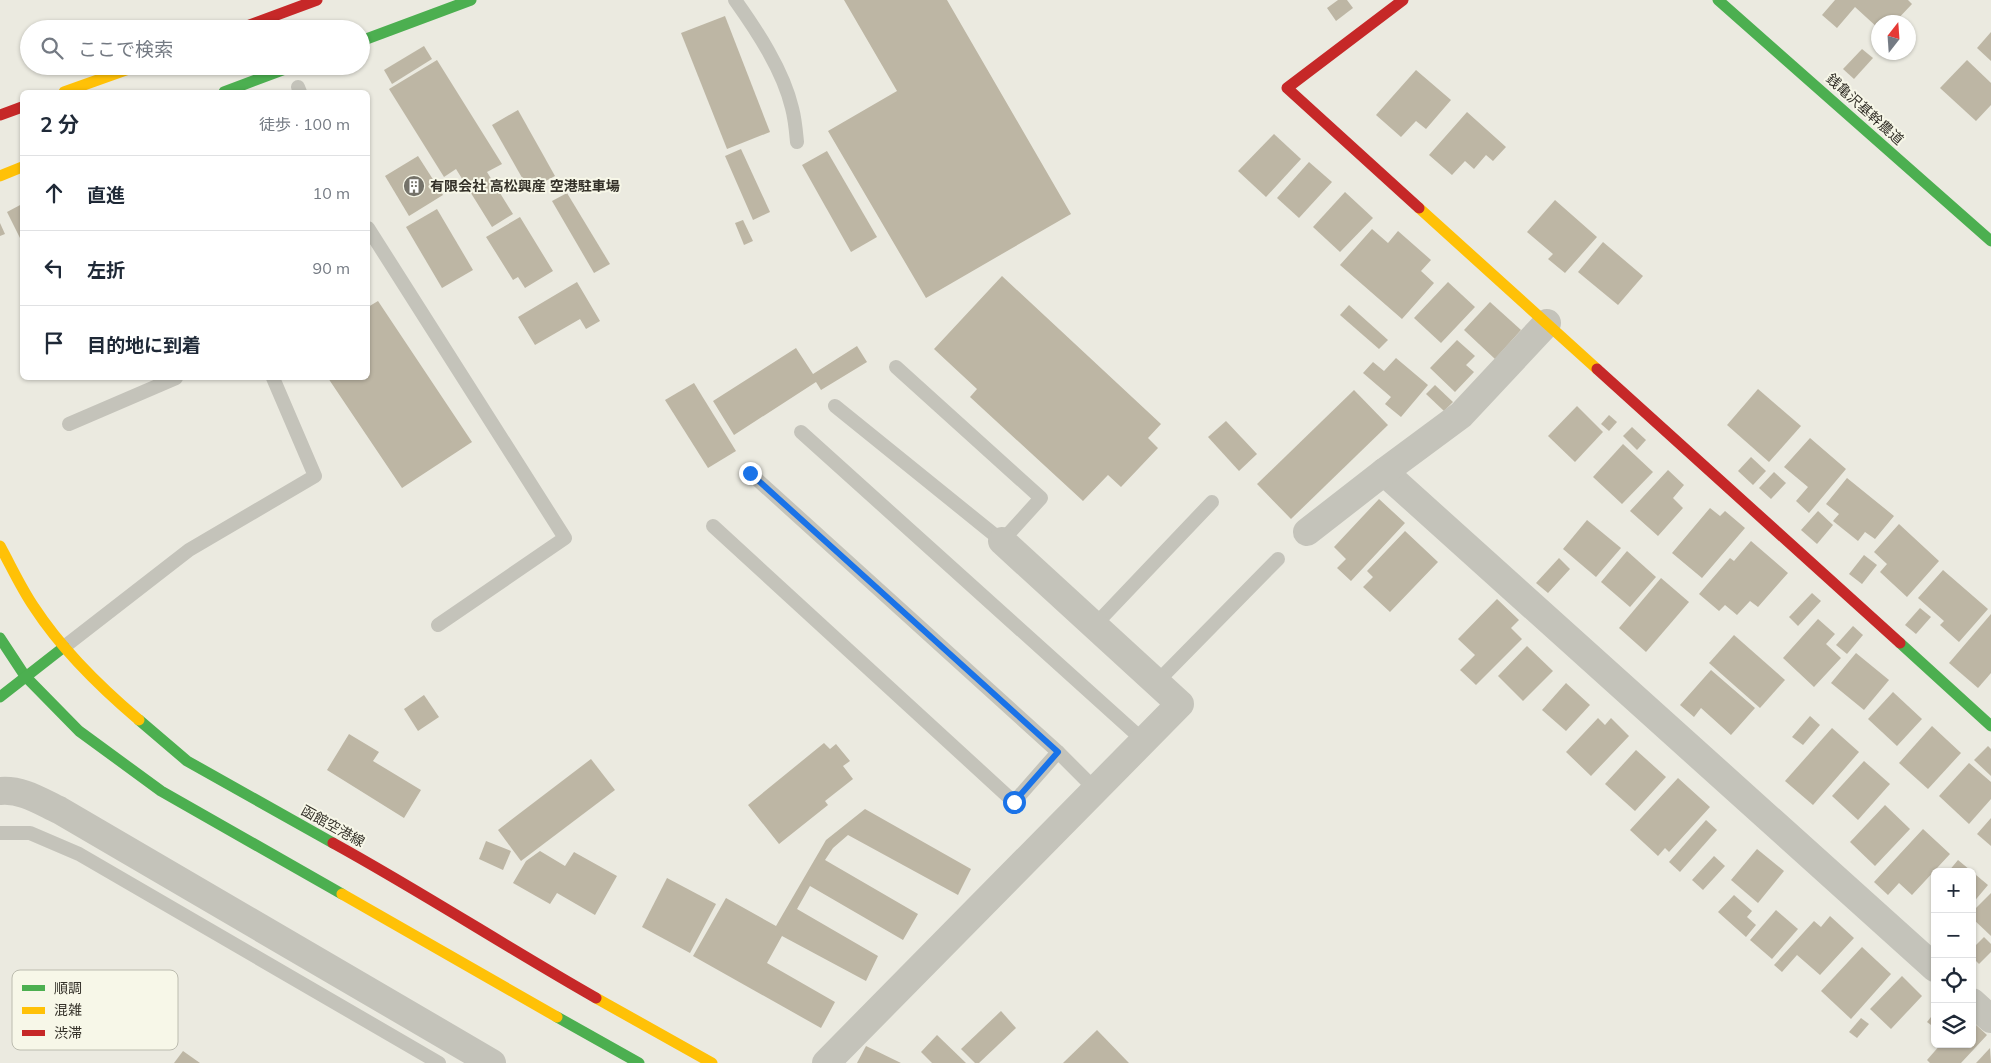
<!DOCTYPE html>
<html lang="ja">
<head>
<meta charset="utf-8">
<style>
	body { margin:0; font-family:Mulish,"Noto Sans JP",sans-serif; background:#f6f6f7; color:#1f2937 }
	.controls { position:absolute; right:15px; bottom:15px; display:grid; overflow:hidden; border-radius:8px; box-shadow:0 1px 4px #0004 }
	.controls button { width:45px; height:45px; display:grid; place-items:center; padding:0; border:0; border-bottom:1px solid #e0e1e3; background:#fff; color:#1f2937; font:25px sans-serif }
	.compass { position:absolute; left:1871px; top:15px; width:45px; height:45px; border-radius:50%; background:#fff; box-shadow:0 1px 4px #0004; rotate:17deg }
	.stop { position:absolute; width:15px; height:15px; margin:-11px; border:4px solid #1a73e8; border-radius:50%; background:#fff }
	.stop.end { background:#1a73e8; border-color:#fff; box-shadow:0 1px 5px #0008 }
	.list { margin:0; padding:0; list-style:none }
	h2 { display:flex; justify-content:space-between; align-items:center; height:65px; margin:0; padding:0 20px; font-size:21px }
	h2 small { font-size:16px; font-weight:400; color:#747a83 }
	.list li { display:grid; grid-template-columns:32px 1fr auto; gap:15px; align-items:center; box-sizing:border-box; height:75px; padding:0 20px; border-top:1px solid #e0e1e3 }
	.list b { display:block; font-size:19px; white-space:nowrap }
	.list em { font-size:16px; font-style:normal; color:#747a83 }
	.icon { flex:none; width:28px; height:28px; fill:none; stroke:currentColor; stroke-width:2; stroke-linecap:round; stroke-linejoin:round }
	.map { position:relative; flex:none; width:1991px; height:1063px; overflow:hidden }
	.search { position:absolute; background:#fff; box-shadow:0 1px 4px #0004; left:20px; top:20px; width:350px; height:55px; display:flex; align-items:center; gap:12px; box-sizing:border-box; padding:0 18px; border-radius:28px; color:#747a83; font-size:19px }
	.panel { position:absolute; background:#fff; box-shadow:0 1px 4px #0004; left:20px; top:90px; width:350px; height:290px; border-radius:8px }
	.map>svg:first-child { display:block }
</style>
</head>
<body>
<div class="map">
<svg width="1991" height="1063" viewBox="0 0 1991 1063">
	<rect width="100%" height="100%" fill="#ebeae0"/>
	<!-- building -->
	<g fill="#bdb6a4">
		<polygon points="844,0 947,0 1071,214 926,298 828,131 897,91"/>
		<polygon points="1338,0 1347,0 1353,8 1336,21 1327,8"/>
		<polygon points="1835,0 1908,0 1912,4 1895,22 1878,22 1878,28 1855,7 1837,28 1822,15"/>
		<polygon points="725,16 770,132 727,149 681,33"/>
		<polygon points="1991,32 1991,61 1977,48"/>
		<polygon points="424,46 432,59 392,84 384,70"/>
		<polygon points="1862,49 1873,58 1854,79 1843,69"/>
		<polygon points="437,60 502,164 487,172 513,214 492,227 456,169 444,177 389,89"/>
		<polygon points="1967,60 1991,83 1991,105 1976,121 1940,88"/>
		<polygon points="1416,70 1451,100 1426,129 1416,121 1401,137 1376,115"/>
		<polygon points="518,110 555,176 529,190 492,125"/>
		<polygon points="1467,112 1506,147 1493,161 1486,155 1474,169 1465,161 1452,175 1429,155"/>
		<polygon points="1274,134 1301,159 1266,197 1238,171"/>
		<polygon points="741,149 770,212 753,220 725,156"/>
		<polygon points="827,151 877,237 851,252 802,165"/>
		<polygon points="418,156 443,195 409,216 385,176"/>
		<polygon points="1309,162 1332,182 1299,218 1277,198"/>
		<polygon points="1345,192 1373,218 1340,252 1313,227"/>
		<polygon points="567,193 610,264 594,273 552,201"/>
		<polygon points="1555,200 1597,237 1565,273 1548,259 1553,254 1527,232"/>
		<polygon points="22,204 22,242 7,212"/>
		<polygon points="437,209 473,270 442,288 406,227"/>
		<polygon points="520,217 553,271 525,288 518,277 513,280 486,237"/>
		<polygon points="743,220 753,241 744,245 735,223"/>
		<polygon points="0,223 5,234 0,236"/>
		<polygon points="1372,229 1388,243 1398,231 1431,260 1421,271 1434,283 1402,319 1340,265"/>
		<polygon points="1603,242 1643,276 1618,305 1578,272"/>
		<polygon points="1002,276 1161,424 1148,438 1158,448 1121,487 1108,475 1083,501 970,397 977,389 934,349"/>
		<polygon points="577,282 600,321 586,329 580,319 535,345 518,317"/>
		<polygon points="1448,282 1475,307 1441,343 1414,318"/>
		<polygon points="378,301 472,442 402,488 328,378 368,378 368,307"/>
		<polygon points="1490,302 1521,330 1495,359 1464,330"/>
		<polygon points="1349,305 1388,340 1379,349 1340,315"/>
		<polygon points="1457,340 1475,356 1466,365 1474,372 1455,392 1430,368"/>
		<polygon points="857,346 867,362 821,390 816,382 734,435 713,401 796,348 813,374"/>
		<polygon points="1396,358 1428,385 1401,417 1385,404 1391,397 1363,373 1373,362 1384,371"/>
		<polygon points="694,383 736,451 708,468 665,400"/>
		<polygon points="1435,385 1453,402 1444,411 1426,394"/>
		<polygon points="1758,389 1801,426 1769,462 1727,425"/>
		<polygon points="1354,390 1388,425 1291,519 1257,484"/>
		<polygon points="1577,406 1603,432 1575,462 1548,436"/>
		<polygon points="1609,415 1617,422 1609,431 1601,424"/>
		<polygon points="1226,421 1257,454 1239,471 1208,437"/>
		<polygon points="1632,427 1646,440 1637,450 1623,436"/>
		<polygon points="1810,438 1846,469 1809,513 1796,501 1808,487 1784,467"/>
		<polygon points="1623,444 1653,472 1622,504 1593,477"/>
		<polygon points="1751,457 1766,471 1753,485 1738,471"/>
		<polygon points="1668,470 1684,485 1673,498 1683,508 1658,536 1630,511"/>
		<polygon points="1774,472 1786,483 1771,499 1759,488"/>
		<polygon points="1847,478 1894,516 1875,539 1865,532 1858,541 1833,521 1839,514 1826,504"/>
		<polygon points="1379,499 1405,523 1351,581 1337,568 1346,559 1334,547"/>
		<polygon points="1710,508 1720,516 1725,511 1745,528 1702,578 1672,553"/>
		<polygon points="1818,511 1833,525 1817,544 1801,530"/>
		<polygon points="1587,520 1621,548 1596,577 1563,549"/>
		<polygon points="1899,524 1939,561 1907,597 1880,572 1887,564 1874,552"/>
		<polygon points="1405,531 1438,562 1390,612 1363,587 1373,577 1367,571"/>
		<polygon points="1751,541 1788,573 1758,607 1750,601 1737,615 1725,605 1719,611 1699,594 1730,558 1734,561"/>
		<polygon points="1627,551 1656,577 1630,607 1601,582"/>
		<polygon points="1864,555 1877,565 1862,584 1849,574"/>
		<polygon points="1559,558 1570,569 1548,593 1536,583"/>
		<polygon points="1943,570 1988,609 1959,642 1940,625 1944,621 1918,598"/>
		<polygon points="1661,578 1689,602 1646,652 1619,628"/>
		<polygon points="1812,593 1821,601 1798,626 1789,617"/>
		<polygon points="1497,599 1519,620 1511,628 1522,639 1476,685 1460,670 1475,655 1458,639"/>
		<polygon points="1920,608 1931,617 1916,634 1905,625"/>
		<polygon points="1991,614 1991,673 1978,688 1949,663"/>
		<polygon points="1818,619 1835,634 1826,644 1841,658 1814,687 1783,658"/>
		<polygon points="1853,626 1863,635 1847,654 1836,645"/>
		<polygon points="1734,635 1785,680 1760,708 1709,663"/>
		<polygon points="1527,646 1553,671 1523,701 1498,676"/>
		<polygon points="1856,653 1889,680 1864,710 1831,683"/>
		<polygon points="1711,670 1755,708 1731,735 1701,708 1694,717 1680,705"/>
		<polygon points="1566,683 1590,705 1566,731 1542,710"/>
		<polygon points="1893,692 1922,719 1897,746 1868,719"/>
		<polygon points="424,695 439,717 418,731 404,709"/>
		<polygon points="1810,716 1820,725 1803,745 1792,737"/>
		<polygon points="1598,718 1605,725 1611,718 1629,736 1591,776 1566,752"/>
		<polygon points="1932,726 1961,753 1928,789 1899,763"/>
		<polygon points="1832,728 1859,752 1813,805 1785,781"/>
		<polygon points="349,734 379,752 373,761 421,790 404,818 327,770"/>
		<polygon points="824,743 830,749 836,744 850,761 843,766 853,779 825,801 828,805 779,844 748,805"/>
		<polygon points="1988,746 1991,749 1991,776 1974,760"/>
		<polygon points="1636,750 1666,777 1635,811 1605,784"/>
		<polygon points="591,759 615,790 521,861 498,830"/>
		<polygon points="1864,761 1890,784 1858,820 1832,796"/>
		<polygon points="1969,763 1991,782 1991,799 1969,824 1939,796"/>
		<polygon points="1678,778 1710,807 1669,852 1665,848 1658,856 1630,830"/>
		<polygon points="1885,805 1910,829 1875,866 1850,842"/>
		<polygon points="865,809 971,869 958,895 848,835 833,848 825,860 918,914 903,940 810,886 797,909 878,956 866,981 782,936 767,963 835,1002 821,1028 693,956 726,898 776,926 826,840"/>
		<polygon points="1991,818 1991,846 1977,834"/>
		<polygon points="1706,820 1717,830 1680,872 1669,862"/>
		<polygon points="1923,829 1950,854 1912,895 1899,883 1888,895 1874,882"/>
		<polygon points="486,841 511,851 503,870 479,859"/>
		<polygon points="1757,849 1784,871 1758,903 1731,880"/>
		<polygon points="540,851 565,866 574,852 617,876 595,915 557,893 550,904 513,883 526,861"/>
		<polygon points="1714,856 1725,866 1703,890 1692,880"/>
		<polygon points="1958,860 1988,885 1972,904 1972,872 1948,872"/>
		<polygon points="667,878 716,904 690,953 642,927"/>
		<polygon points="1991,893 1991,936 1972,918 1972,912"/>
		<polygon points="1734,895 1752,911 1747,917 1756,925 1746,937 1718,912"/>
		<polygon points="1776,910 1798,929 1772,959 1750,940"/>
		<polygon points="1830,916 1854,938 1820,975 1797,955 1782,972 1774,965 1814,921 1821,927"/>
		<polygon points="1984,937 1991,944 1991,952 1979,964 1972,957 1972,949"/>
		<polygon points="1862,947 1891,974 1851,1019 1821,991"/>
		<polygon points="1902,976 1922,996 1891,1029 1870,1009"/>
		<polygon points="1001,1011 1016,1028 979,1063 975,1063 961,1049"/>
		<polygon points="1935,1012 1935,1028 1927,1022"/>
		<polygon points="1861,1018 1869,1024 1857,1038 1849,1032"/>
		<polygon points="1975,1024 1987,1035 1961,1063 1930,1063 1927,1060 1941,1044 1972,1044 1972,1027"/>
		<polygon points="1097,1030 1129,1063 1063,1063"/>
		<polygon points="937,1035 966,1063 932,1063 921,1052"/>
		<polygon points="866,1046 901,1063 857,1063"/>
		<polygon points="1990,1048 1991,1063 1976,1063"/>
		<polygon points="183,1051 200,1063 174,1063"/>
	</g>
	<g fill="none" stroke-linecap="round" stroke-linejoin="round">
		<!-- lane -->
		<g stroke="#c4c3ba" stroke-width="14">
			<path d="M735,0C757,31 783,70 792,108C795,119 796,131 797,142"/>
			<polyline points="298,87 300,92"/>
			<polyline points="368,228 565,538 438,625"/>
			<polyline points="835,406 1002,541 1041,498 896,367"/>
			<polyline points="69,424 176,378"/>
			<polyline points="801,432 1144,741"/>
			<polyline points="750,473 1058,752"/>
			<polyline points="713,526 1014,802 1058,752 1096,790"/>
			<polyline points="1094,626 1212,502"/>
			<polyline points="64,647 189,550 315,476 273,378"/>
			<polyline points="1156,683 1278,559"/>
			<polyline points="0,833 30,833 79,854 439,1063"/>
		</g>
		<!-- street -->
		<g stroke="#c4c3ba" stroke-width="28">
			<polyline points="1384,472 1935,968"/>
			<polyline points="1307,532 1384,472 1461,415 1547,323"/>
			<path d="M0,791C22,789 40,801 59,810L492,1063"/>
			<polyline points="1972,1002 1991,1019"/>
			<polyline points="826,1063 1180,704 1002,541"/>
		</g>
		<!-- fast -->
		<g stroke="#4caf50" stroke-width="11">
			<polyline points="1718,0 1991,241"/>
			<polyline points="361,41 471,0"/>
			<polyline points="224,92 293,66"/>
			<polyline points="0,638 25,676 79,731 161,791 342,894"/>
			<polyline points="1900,643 1991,726"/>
			<polyline points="0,697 64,647"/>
			<polyline points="139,720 187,761 333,843"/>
			<polyline points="557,1017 639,1063"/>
		</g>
		<!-- slow -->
		<g stroke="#ffc107" stroke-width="11">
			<polyline points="64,92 137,66"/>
			<polyline points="0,176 22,167"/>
			<polyline points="1419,208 1597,369"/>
			<path d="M0,546C11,566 21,588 34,607C62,650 100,687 139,720"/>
			<polyline points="342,894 557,1017"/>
			<polyline points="596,998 712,1063"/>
		</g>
		<!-- jam -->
		<g stroke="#c62828" stroke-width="11">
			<polyline points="1403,0 1287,88 1419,208"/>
			<polyline points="239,29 317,0"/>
			<polyline points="0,115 22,107"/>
			<polyline points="1597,369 1900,643"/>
			<path d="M333,843C422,892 508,948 596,998"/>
		</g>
	</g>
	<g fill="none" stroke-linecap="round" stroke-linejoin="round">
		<!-- route -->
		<polyline stroke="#1a73e8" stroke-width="6" points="750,473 1058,752 1014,802"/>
	</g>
	<!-- icons -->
	<defs>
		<g id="building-disc" transform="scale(1.125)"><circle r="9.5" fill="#747269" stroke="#f7f7e8"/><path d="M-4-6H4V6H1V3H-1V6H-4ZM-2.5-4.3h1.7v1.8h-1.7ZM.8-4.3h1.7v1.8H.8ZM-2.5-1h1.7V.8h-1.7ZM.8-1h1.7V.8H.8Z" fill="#fff"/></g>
	</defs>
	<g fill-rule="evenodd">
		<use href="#building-disc" x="414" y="186"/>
	</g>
	<g text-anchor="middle" stroke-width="4" stroke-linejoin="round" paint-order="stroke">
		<!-- street labels -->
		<g font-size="14" fill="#343129" stroke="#f7f7e8">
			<text transform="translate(1865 109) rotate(42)" y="5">銭亀沢基幹農道</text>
			<text transform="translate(333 826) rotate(29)" y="5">函館空港線</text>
		</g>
		<!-- poi labels -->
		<g font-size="14" font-weight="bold" fill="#343129" stroke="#f7f7e8" text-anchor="start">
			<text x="430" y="191">有限会社 高松興産 空港駐車場</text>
		</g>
	</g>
	<!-- legend -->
	<rect x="12" y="970" width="166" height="80" rx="8" fill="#f7f7e8" stroke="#bcbcaf" stroke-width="1"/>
	<rect x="22" y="985" width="23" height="6" fill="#4caf50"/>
	<rect x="22" y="1007" width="23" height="7" fill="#ffc107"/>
	<rect x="22" y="1030" width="23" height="6" fill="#c62828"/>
	<g font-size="14" fill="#343129">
		<text x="54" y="993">順調</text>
		<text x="54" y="1015">混雑</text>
		<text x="54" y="1038">渋滞</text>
	</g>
</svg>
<div class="controls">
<button>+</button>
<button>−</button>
<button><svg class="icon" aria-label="locate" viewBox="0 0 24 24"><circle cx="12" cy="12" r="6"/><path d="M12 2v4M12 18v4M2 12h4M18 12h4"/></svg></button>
<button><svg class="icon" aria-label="layers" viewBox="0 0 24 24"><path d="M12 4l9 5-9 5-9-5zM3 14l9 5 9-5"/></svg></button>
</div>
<svg class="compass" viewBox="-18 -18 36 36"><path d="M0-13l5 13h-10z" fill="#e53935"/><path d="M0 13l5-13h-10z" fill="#747a83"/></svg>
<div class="stop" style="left:1014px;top:802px"></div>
<div class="stop end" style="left:750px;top:473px"></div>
<div class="search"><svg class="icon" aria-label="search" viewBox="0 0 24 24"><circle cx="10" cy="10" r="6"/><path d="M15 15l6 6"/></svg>ここで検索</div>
<section class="panel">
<h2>2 分<small>徒歩 · 100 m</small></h2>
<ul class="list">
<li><svg class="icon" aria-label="ahead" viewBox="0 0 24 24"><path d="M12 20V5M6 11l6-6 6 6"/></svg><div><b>直進</b></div><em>10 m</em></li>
<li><svg class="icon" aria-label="left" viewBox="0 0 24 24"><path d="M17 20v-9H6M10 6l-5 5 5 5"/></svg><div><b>左折</b></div><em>90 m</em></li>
<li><svg class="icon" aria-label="arrive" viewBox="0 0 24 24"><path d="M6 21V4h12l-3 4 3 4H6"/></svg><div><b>目的地に到着</b></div></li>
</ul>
</section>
</div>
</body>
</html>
